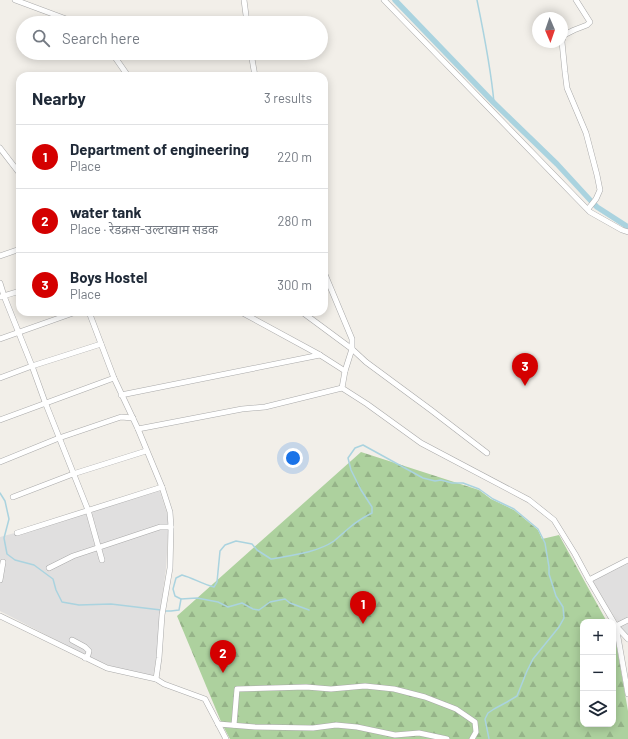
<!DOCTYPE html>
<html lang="en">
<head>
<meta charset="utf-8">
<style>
	body { margin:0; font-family:Barlow,"Noto Sans Devanagari",sans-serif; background:#f2f2f3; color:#1f2937 }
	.controls { position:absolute; right:12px; bottom:12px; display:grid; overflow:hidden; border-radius:8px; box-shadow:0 2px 10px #0003 }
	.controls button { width:36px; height:36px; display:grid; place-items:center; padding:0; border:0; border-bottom:1px solid #e0e1e3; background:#fff; color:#1f2937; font:20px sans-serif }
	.compass { position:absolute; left:532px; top:12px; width:36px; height:36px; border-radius:50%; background:#fff; box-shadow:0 2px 10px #0003; rotate:178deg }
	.you { position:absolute; left:293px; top:458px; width:14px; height:14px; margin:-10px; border:3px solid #fff; border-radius:50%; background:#1a73e8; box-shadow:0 0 0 6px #1a73e833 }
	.badge { display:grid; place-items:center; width:26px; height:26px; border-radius:50%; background:#d40000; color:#fff; font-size:13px; font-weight:700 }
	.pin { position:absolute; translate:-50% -33px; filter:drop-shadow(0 1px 2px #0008) }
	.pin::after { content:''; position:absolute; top:21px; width:14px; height:12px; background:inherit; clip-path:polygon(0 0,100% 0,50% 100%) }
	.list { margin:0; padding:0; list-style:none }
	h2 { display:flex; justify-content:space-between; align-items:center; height:52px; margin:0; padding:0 16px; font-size:17px }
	h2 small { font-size:13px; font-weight:400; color:#747a83 }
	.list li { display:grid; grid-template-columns:26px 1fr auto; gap:12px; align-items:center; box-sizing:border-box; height:64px; padding:0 16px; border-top:1px solid #e0e1e3 }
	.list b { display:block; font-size:15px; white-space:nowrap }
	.list p { margin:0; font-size:13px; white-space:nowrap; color:#747a83 }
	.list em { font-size:13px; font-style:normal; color:#747a83 }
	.icon { flex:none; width:22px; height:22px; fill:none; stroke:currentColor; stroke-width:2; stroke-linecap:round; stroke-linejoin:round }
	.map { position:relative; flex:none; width:628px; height:739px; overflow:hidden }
	.search { position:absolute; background:#fff; box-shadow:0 2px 10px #0003; left:16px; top:16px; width:312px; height:44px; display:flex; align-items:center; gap:10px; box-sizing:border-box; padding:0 14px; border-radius:22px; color:#747a83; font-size:15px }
	.panel { position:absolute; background:#fff; box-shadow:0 2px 10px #0003; left:16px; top:72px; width:312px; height:244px; border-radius:12px }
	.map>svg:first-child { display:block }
</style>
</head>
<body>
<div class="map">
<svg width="628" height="739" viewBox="0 0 628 739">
	<defs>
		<pattern id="forest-firs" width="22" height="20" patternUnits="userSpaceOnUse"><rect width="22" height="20" fill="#add19e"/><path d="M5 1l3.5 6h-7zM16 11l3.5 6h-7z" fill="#95b388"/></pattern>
	</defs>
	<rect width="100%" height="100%" fill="#f2efe9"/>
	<!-- residential -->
	<g fill="#e0dfdf">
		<polygon points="158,486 168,516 168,535 166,568 160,614 157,651 153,677 120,670 89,657 0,611 0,537 22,531"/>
		<polygon points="628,562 628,639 592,581"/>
	</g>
	<!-- forest -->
	<polygon fill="url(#forest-firs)" points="361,452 479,490 491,499 514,510 538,530 542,539 559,535 607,622 583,622 583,724 613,724 613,633 615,637 628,711 628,739 230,739 222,724 177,616"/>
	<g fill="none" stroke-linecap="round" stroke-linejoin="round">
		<!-- stream -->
		<g stroke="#aad3df" stroke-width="1.5">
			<path d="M477,0C484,34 491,68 494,103"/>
			<polyline points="0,493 5,501 9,519 4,538 7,554 15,560 34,565 53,579 56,590 62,602 79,605 111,604 161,610"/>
			<polyline points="181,599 197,598 218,602 228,607 242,603 253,609 259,610 270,602 285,599 290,603 309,610"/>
			<path d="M165,611H171L179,610L181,599L175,596L173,589L176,578L182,575C193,578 202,584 214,587L217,582L220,551L225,545L236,541L252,544L257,550L271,559C292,555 316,553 334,541C339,537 344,532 349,528C356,522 364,517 372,513V507L361,490L351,470L348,458L355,448L363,445L423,478L435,481L441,480L452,483H463L479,489L493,499L514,509L538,529L545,543L549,567V574L556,596L563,607L564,618L559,627L533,659L527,671L517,696L507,702L494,709L488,713L485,719L489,739"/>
		</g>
		<!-- canal -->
		<polyline stroke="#aad3df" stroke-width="5.5" points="395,0 494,103 557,164 591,201 597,207 628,227"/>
		<!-- minor casing -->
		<g stroke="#a9a9a9" stroke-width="6">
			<g id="minor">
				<polyline points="15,0 77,23"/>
				<polyline points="244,0 247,23"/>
				<polyline points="384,0 590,212 622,230 628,232"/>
				<polyline points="562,41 564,35 574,30 587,25 590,22 576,0"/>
				<polyline points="562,42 565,72 567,88 586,133 597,175 600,190 596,199 588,209"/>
				<polyline points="112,53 128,76"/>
				<polyline points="251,53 255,76"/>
				<polyline points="0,148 20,174"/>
				<polyline points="0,256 20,249"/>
				<polyline points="324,272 352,339 352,349 345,371 342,388 367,404 421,443 529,500 554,520 575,554 589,580 616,626 628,694"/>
				<polyline points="0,283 4,296 32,366 45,402 88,510 102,560"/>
				<polyline points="0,297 20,291"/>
				<polyline points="89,312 114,378 138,429 162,487 170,512 171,527 170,568 162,615 159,658 156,679"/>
				<polyline points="241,312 320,355 345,371"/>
				<polyline points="302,312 352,349 366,362 431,410 487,453"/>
				<polyline points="0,339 76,312"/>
				<polyline points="0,378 32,366 101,344"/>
				<polyline points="121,395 320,355"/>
				<polyline points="0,420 114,378"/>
				<polyline points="138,429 242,409 265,407 342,388"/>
				<polyline points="0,462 59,438 121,417 133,418"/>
				<polyline points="13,497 73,474 146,451"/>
				<polyline points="17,533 162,487"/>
				<polyline points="49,568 73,556 160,527 171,527"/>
				<polyline points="0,580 3,562"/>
				<polyline points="589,580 628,560"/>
				<polyline points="0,616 107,668 156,679 164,684 205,699 226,739"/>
				<polyline points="628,620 616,626 628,639"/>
				<polyline points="72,640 85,647 89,651 88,655 85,658"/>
				<polyline points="218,724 255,727 313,728 336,725 357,727 395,735 419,733 447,739"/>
				<polyline points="234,725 237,689 306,687 331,689 365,686 394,689 425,697 456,709 475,722 476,732 472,739"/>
			</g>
		</g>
		<!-- minor -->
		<use href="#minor" stroke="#fff" stroke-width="5"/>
	</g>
</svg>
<div class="controls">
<button>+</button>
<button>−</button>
<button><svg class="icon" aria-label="layers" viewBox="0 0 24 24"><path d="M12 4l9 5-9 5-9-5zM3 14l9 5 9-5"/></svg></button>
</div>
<svg class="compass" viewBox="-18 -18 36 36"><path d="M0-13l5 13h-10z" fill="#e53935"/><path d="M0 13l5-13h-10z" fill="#747a83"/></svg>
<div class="you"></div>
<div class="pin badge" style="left:363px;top:624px">1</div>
<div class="pin badge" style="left:223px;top:673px">2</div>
<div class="pin badge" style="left:525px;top:386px">3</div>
<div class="search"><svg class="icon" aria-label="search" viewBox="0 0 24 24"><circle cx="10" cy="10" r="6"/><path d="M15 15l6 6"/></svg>Search here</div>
<section class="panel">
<h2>Nearby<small>3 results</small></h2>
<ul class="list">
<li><span class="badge">1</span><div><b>Department of engineering</b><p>Place</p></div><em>220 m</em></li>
<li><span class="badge">2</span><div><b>water tank</b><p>Place · रेडक्रस-उल्टाखाम सडक</p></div><em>280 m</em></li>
<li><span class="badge">3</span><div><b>Boys Hostel</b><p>Place</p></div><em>300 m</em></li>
</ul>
</section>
</div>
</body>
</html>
